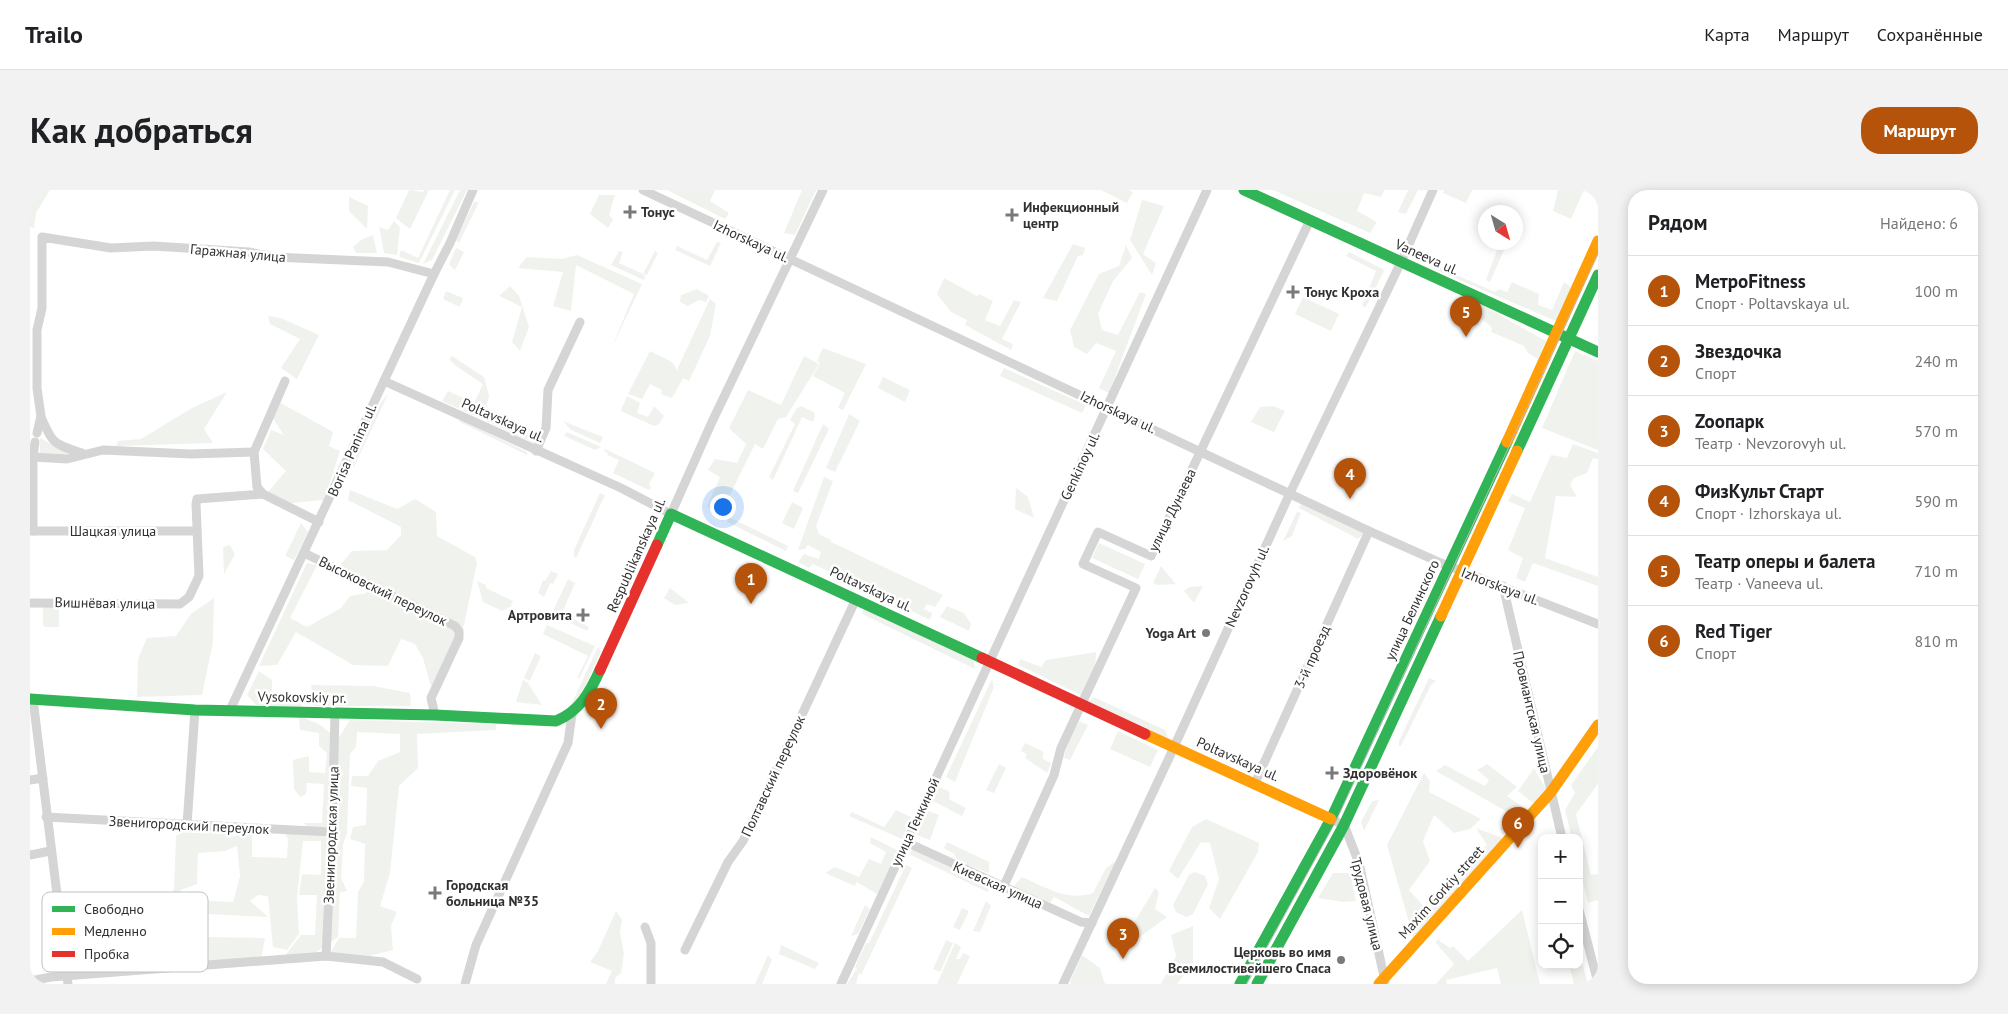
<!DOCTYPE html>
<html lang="ru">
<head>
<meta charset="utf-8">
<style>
	body { margin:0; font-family:"PT Sans",sans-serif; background:#f2f2f2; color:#202124 }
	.controls { position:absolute; right:15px; bottom:15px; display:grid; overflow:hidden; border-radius:10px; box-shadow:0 2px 12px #0003 }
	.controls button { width:45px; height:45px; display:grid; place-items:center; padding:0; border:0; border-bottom:1px solid #e0e0e0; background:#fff; color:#202124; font:25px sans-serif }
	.compass { position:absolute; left:1448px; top:15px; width:45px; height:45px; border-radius:50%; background:#fff; box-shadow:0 2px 12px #0003; rotate:143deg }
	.you { position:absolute; left:692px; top:316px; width:18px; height:18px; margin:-12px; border:4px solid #fff; border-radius:50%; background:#1a73e8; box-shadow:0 0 0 8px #1a73e833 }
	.badge { display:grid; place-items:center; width:32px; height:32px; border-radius:50%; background:#b45309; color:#fff; font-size:16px; font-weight:700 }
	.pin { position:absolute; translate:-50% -41px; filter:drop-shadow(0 1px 2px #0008) }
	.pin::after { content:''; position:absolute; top:26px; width:18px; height:15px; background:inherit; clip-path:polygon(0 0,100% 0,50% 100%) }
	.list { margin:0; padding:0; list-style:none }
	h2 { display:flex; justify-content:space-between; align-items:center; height:65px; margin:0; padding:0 20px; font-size:21px }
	h2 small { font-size:16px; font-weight:400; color:#757577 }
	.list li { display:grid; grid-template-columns:32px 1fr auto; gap:15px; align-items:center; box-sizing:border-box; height:70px; padding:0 20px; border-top:1px solid #e0e0e0 }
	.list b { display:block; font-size:19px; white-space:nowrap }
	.list p { margin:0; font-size:16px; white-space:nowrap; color:#757577 }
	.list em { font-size:16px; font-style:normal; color:#757577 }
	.icon { flex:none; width:28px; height:28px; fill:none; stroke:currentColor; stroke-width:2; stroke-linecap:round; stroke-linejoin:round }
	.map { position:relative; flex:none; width:1568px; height:794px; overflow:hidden; border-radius:20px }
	header { display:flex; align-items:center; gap:30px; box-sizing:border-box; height:70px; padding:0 25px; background:#fff; border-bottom:1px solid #e0e0e0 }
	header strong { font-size:24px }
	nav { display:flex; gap:28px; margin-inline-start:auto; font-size:18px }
	.intro { display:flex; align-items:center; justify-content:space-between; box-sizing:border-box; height:120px; padding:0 30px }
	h1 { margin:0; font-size:35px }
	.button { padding:12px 22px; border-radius:20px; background:#b45309; color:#fff; font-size:18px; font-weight:700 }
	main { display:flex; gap:30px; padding:0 30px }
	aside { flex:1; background:#fff; border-radius:20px; box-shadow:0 2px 12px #0003 }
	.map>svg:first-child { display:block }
</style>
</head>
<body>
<header>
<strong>Trailo</strong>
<nav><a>Карта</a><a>Маршрут</a><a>Сохранённые</a></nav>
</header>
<div class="intro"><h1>Как добраться</h1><a class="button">Маршрут</a></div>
<main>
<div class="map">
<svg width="1568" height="794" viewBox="0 0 1568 794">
	<rect width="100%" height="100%" fill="#fff"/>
	<!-- green -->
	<g fill="#f0f3ed">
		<polygon points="0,0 20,0 6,23 4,38 0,37"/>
		<polygon points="379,0 393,2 394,0 399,0 380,39 366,28"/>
		<polygon points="420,0 425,0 389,73 369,67 371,60 388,68"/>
		<polygon points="430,0 437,0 402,70 393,74"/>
		<polygon points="637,0 685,0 680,11 699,23 695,29"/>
		<polygon points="772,0 786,0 765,45 754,43"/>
		<polygon points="1071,0 1098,0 1103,2 1097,13"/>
		<polygon points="1243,0 1354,0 1351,7 1334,3 1327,21 1347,32 1340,43"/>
		<polygon points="1378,0 1388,0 1376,24 1368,22"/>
		<polygon points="1414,0 1442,0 1436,13 1413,3"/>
		<polygon points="1528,0 1554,0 1541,29 1523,21"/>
		<polygon points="569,5 585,5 579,25 583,30 578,38 560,24"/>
		<polygon points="319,7 338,16 337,39 319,21"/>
		<polygon points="1112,10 1134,16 1113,64 1126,73 1122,85 1100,50"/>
		<polygon points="444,12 449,12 429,53 426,50"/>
		<polygon points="364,31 370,37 367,65 354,63 349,37 358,40"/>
		<polygon points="343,45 347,63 326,63 323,57 331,50"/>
		<polygon points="687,52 691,53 680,76 645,60 647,56 677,70"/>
		<polygon points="1459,53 1477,53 1460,92 1456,90 1467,60"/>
		<polygon points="1043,54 1055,58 1053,65 1048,66 1027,111 1013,108"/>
		<polygon points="1096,55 1102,68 1083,91 1068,124 1072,140 1088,145 1110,102 1116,104 1079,203 1069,198 1086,161 1066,153 1057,164 1044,157 1040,140 1069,84 1089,76"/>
		<polygon points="426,58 434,62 425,80 419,74"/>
		<polygon points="589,61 593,62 589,73 613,84 625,61 628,63 617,85 613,84 615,87 614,90 581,75"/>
		<polygon points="1319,62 1353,79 1354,81 1336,117 1332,116 1346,81 1316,66"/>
		<polygon points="547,65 612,94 581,159 604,104 546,75 541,121 523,116 533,82 488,78 497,67 532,69"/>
		<polygon points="1397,72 1465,102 1469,99 1477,102 1482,92 1509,104 1508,115 1522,120 1534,92 1542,98 1526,131 1404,79"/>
		<polygon points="914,88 947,106 949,104 963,111 955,130 970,136 984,110 991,112 972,149 983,154 981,160 935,135 937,130 921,122 907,104"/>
		<polygon points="480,96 489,106 499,137 490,161 482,152 492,117 469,106"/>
		<polygon points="667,99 679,106 676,112 669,110 658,116 650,112 651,105"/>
		<polygon points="416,101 433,108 430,117 413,109"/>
		<polygon points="1273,107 1309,124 1301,141 1265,124"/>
		<polygon points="1439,108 1516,151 1508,169 1498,163 1494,156 1461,142 1462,138 1456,132 1432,119"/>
		<polygon points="680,109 686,114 680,146 659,191 653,188 644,205 641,208 631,204 632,200 620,194 612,209 598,204 620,161 642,172 646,178 646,182"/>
		<polygon points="238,126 251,128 289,145 267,189 251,178 270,149 240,134"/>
		<polygon points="793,158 836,174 813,220 808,218 815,203 783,186 790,173 787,171"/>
		<polygon points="1545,161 1568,171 1568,260 1512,238"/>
		<polygon points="422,166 454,187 459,206 456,217 508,243 504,253 412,211 418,201 444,213 453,194 426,176 419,169"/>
		<polygon points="774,166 789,174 756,227 748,229 733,259 725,254 692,321 696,326 693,331 688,328 677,316 690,287 678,280 685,269 707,273 716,254 699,238 718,200 751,215"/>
		<polygon points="974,178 1056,215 1052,223 970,186"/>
		<polygon points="853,187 880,200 875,212 848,198"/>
		<polygon points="197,202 174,239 183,253 86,256 88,251 111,249 162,218"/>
		<polygon points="358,204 324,277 321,275 351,212"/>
		<polygon points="597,206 610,213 607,223 618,227 624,216 634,226 629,234 624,236 593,222 591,220"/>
		<polygon points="249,212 303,242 299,256 310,261 294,310 261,313 238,302 256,281 233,259 241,240 254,245 242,227"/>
		<polygon points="771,216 784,222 785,225 783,232 772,227 743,290 739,287 765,234 760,230 766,219"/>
		<polygon points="1243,216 1255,221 1244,242 1221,232 1230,217"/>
		<polygon points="819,224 830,231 805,282 796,278"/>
		<polygon points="432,230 497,262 497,265 428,231"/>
		<polygon points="533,231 573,247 570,253 541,240"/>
		<polygon points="793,234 799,239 768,303 763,301"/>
		<polygon points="537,242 571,257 565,260 534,246"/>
		<polygon points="10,248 31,259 50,264 10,269"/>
		<polygon points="1543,254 1568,263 1568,269 1563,268 1557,283 1544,288 1540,295 1547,307 1526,306 1515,368 1568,387 1568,396 1503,373 1495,392 1486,388 1493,368 1478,360 1495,318 1478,311 1482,304 1500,312 1521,265 1537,268"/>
		<polygon points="575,259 625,283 619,294 621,297 619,300 583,283 589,270 577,265 578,263 574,261"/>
		<polygon points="794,287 803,291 786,336 789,344 801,350 801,352 913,405 905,417 897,414 894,419 902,423 900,430 783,374 779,378 768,372 774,364 789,369 791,362 778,355 775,359 768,360"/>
		<polygon points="986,298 998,307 1004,328 985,319"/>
		<polygon points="320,300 367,319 385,309 406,322 407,346 445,367 447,373 434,435 401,497 393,468 385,454 371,449 358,476 323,475 266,442 247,475 229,476 277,373 287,375 260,428 277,437 311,418 320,406 337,403 311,374 322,361 357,360 371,345 371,337 318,310"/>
		<polygon points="570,303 575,305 546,368 544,366 544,360"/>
		<polygon points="762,312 773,318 764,339 752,333"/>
		<polygon points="1271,313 1334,343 1328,349 1269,318"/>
		<polygon points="1267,322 1271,323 1262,346 1253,351"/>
		<polygon points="699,327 758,356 756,361 697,332"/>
		<polygon points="271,333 278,342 264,370 255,366"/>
		<polygon points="1069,353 1115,374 1108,389 1062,368"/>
		<polygon points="200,355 205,364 194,384 193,357"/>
		<polygon points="1131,376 1146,394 1127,395 1123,393"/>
		<polygon points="521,381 528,384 523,394 520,393 514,407 508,403 513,390 515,391"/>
		<polygon points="538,389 545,393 532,423 559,437 557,441 524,425 523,421"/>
		<polygon points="447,391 456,395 456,398 483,411 481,415 482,416 472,421 453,412"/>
		<polygon points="1173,396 1164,413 1154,401 1160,397"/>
		<polygon points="640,398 659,413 645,415 634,408"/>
		<polygon points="184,408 183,452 172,505 107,507 108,469 117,448 146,446 161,424"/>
		<polygon points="15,416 29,416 29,437 15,437 13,435 13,418"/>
		<polygon points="917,416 934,423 941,434 939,441 910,427"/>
		<polygon points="834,417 943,468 945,479 832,424"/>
		<polygon points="517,435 565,456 549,489 547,488 558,466 513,444"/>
		<polygon points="568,457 571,461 548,513 540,517"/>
		<polygon points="1066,462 1065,478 1053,506 988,475 990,469 1011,477 1016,470"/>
		<polygon points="505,463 511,466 500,491 494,488"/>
		<polygon points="229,481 242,490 242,506 272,508 272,520 226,515 217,505"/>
		<polygon points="1399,488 1406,491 1401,495 1371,556 1369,556 1369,551"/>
		<polygon points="962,489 964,497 925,592 916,587"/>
		<polygon points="493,490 498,493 512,515 486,512"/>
		<polygon points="281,495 343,496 380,503 381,516 283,516"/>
		<polygon points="1064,507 1135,540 1139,550 1058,513"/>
		<path d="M269,526L289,534L308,549L320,530L466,534V540L387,544L388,578L369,596L360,683L350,716L367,722L361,736L363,760L335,767L300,763L309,748H326L328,702L334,692L335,654L320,649L323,637L336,635L337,598L321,596L322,586H338L348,571L370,562V544L327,542L326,557L320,564L317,643L313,655L311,688L317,701L310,702L308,747L282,765L253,768L271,745H285L287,705H269L272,684L291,685V651H273L267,707L269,744L257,760L243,757L238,706L228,705L220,711L238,727L137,722L166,710L203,712L210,686L207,656L195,661L168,663L167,694L151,700V714L138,721L139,711L144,699L146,646C166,633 186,635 205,647L209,641H226L222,648V667L257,668L258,650L255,642L281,643L274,633H292L294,594L277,593L276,604L270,607L264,599L263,570L279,566V582L295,583L297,563L289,556V543L270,540Z"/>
		<polygon points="1049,531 1058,535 1040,570 1034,568 1037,553"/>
		<polygon points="1088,541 1128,560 1120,577 1080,559"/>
		<polygon points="995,553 1014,562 1012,568 1021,573 1017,583 995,568 997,564 991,561"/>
		<polygon points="1568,557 1568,594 1546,624 1561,685 1568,684 1568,710 1558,713 1549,677 1549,648 1542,648 1535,620 1545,603 1541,595"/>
		<polygon points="969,574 976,578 964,603 956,600"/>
		<polygon points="1457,574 1487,597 1477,606 1499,621 1481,642 1470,640 1479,623 1406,581 1415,575 1455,596 1459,590 1447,580"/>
		<polygon points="1504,578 1517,601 1506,615 1488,601"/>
		<polygon points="1394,583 1400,591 1399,602 1451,629 1440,639 1424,643 1404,625 1393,651 1400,671 1379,700 1396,719 1457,655 1446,638 1475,649 1384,750 1357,655"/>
		<polygon points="909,597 920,602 919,609 936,618 932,626 903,611"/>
		<polygon points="1349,610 1334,641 1331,632 1342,611"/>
		<polygon points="866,620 881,627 872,649 819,626 822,622 854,637"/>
		<polygon points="898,621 909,625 900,650 887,645"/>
		<polygon points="1176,629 1229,653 1228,662 1190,729 1179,718 1189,689 1180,653 1171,652 1148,689 1139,681 1162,637"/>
		<polygon points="841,647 869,661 849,705 826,692 825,696 795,683 805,677 829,687 839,669 851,674 856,662 840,653"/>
		<polygon points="917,652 959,672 959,683 929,672 924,664 914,658"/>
		<polygon points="883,659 954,694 959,700 957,702 879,664"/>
		<path d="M1086,671L1059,726L1024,707L1020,713L983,697L992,687C1015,697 1038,712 1063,703L1076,678Z"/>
		<polygon points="876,675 882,678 831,785 829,783 826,794 817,794 826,780 828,781 825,777 836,753 839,753"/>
		<polygon points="1165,682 1175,686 1178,694 1163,724 1156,727 1146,722 1143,715 1159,685"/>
		<polygon points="1303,683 1320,683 1326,711 1314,712 1288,708"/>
		<polygon points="1125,698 1129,702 1125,719 1137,727 1104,751 1096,746"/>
		<polygon points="956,711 961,716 950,742 943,741"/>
		<polygon points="835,715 840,719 828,744 821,746"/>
		<polygon points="932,718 939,721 930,740 923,737"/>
		<polygon points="1492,720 1510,794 1471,794 1467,778 1416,790 1417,794 1406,794 1424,774 1406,753 1407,749 1420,758 1423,756 1438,771"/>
		<polygon points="586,721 592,730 590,742 594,764 591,783 585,788 585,794 576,794 582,781 560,772 568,761"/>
		<polygon points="1163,736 1163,774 1147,794 1131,794 1146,766 1141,745"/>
		<polygon points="125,742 173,747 235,748 231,769 122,778 119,766"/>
		<polygon points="916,750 923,753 910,782 903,779"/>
		<polygon points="925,753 931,757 926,769 930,769 933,763 940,766 927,794 907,794"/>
		<polygon points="751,755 789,773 785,779 749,764"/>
		<polygon points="1549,761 1558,794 1544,794 1539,775 1549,775"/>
		<polygon points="738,765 742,770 732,794 725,794"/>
		<polygon points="1052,765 1070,778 1074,792 1076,794 1041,794 1040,792"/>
	</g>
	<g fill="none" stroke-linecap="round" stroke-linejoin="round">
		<!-- street -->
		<g stroke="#d5d5d5" stroke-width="9">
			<polyline points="613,0 1339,341 1411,373 1568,434"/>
			<polyline points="255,191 224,262 227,297 233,304 289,332"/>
			<polyline points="354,191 591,298 641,324 681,234 793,0"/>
			<path d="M11,227C23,255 24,254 52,263"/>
			<polyline points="7,243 11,226 7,198 7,140 12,118 12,47 81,58 123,56 219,62 243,67 358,72 404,84"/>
			<polyline points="506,261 516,238 518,200 550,132"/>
			<polyline points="3,267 37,269 73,260 161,264 224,262"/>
			<polyline points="0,341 167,341"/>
			<polyline points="3,341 3,267 5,252"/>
			<polyline points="274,363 425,436 429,441 429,448 401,508 405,525"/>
			<polyline points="1473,396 1532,648"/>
			<polyline points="0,413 150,414 159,407 169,386 166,314 167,309 233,304"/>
			<polyline points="3,509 38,794"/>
			<polyline points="200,520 404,84 420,53 443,0"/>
			<polyline points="0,590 13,588"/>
			<polyline points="1225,593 1339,341"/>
			<polyline points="16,627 302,642"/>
			<polyline points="1301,629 1314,635 1329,673 1355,791"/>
			<polyline points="157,635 165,520"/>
			<polyline points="876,652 1051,732 1062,733"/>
			<polyline points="0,665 20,661"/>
			<polyline points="973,698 1024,585 1031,558 1106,398 1053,374 1068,342 1121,366 1280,30"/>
			<polyline points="1549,720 1568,793"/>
			<polyline points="615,737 621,753 621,794"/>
			<polyline points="655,760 698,672 713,651 826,409"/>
			<polyline points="296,766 302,642 305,523"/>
			<polyline points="0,791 21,787 296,766 353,772 387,789"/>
			<polyline points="435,794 446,755 538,553 542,524"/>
			<polyline points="811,794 1177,0"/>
			<polyline points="1033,794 1139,568 1260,303 1371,72 1403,0"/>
		</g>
		<!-- fast -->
		<g stroke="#30b455" stroke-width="11">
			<polyline points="1214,0 1568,162"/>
			<polyline points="1487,261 1568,85"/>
			<polyline points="627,355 641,324 952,468"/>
			<path d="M0,509L165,520L405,525L526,531C550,521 560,502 570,480"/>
			<polyline points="1210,794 1301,629 1477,252"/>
			<polyline points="1227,794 1314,635 1411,426"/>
		</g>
		<!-- slow -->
		<g stroke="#ff9f0a" stroke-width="11">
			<polyline points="1477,252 1568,51"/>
			<polyline points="1411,426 1487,261"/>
			<polyline points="1115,544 1301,629"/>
			<polyline points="1349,794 1521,602 1568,535"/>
		</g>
		<!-- jam -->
		<g stroke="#e5322d" stroke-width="11">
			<polyline points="952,468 1115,544"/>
			<polyline points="570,480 627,355"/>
		</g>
		<!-- tram -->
		<polyline stroke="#bdbdbd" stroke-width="1" points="1217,794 1306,631 1568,64"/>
	</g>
	<!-- markers -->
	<g fill="#797979" stroke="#fff" stroke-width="2">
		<path d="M597.5 14.5h5v5h5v5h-5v5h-5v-5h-5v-5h5z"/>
		<path d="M979.5 17.5h5v5h5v5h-5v5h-5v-5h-5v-5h5z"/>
		<path d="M1260.5 94.5h5v5h5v5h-5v5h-5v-5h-5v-5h5z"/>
		<path d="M550.5 417.5h5v5h5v5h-5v5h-5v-5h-5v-5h5z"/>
		<circle cx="1176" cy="443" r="5"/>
		<path d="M1299.5 575.5h5v5h5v5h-5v5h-5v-5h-5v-5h5z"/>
		<path d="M402.5 695.5h5v5h5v5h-5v5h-5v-5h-5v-5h5z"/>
		<circle cx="1311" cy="770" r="5"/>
	</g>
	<g text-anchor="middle" stroke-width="5" stroke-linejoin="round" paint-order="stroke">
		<!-- poi labels -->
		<g font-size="14" font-weight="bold" fill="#313131" stroke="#fff" text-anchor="start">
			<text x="993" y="22">Инфекционный<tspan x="993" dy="16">центр</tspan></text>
			<text x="611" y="27">Тонус</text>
			<text x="1274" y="107">Тонус Кроха</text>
			<text x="542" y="430" text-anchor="end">Артровита</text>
			<text x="1166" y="448" text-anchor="end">Yoga Art</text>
			<text x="1313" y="588">Здоровёнок</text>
			<text x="416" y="700">Городская<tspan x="416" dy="16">больница №35</tspan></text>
			<text x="1301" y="767" text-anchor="end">Церковь во имя<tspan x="1301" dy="16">Всемилостивейшего Спаса</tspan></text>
		</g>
		<!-- street labels -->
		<g font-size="14" fill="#313131" stroke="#fff">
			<text transform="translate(721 51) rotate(25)" y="5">Izhorskaya ul.</text>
			<text transform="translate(208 63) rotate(5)" y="5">Гаражная улица</text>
			<text transform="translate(1397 67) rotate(24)" y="5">Vaneeva ul.</text>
			<text transform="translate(1088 222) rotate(25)" y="5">Izhorskaya ul.</text>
			<text transform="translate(473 230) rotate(24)" y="5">Poltavskaya ul.</text>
			<text transform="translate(322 260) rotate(-66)" y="5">Borisa Panina ul.</text>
			<text transform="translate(1050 276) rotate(-65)" y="5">Genkinoy ul.</text>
			<text transform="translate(1142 320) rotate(-64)" y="5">улица Дунаева</text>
			<text x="83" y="346">Шацкая улица</text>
			<text transform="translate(606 365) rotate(-66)" y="5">Respublikanskaya ul.</text>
			<text transform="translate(1217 396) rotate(-66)" y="5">Nevzorovyh ul.</text>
			<text transform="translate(1470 396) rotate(21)" y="5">Izhorskaya ul.</text>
			<text transform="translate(841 399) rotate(25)" y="5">Poltavskaya ul.</text>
			<text transform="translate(353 401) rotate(26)" y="5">Высоковский переулок</text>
			<text transform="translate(75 413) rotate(1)" y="5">Вишнёвая улица</text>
			<text transform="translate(1382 420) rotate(-65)" y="5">улица Белинского</text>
			<text transform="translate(1282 467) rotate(-66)" y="5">3-й проезд</text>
			<text transform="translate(272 507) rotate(1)" y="5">Vysokovskiy pr.</text>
			<text transform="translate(1502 522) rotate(77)" y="5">Провиантская улица</text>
			<text transform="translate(1208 569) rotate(24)" y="5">Poltavskaya ul.</text>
			<text transform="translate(743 586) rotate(-65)" y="5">Полтавский переулок</text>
			<text transform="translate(885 632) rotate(-65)" y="5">улица Генкиной</text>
			<text transform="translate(159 635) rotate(3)" y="5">Звенигородский переулок</text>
			<text transform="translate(301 645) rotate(-88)" y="5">Звенигородская улица</text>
			<text transform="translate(968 695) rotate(24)" y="5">Киевская улица</text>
			<text transform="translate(1411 702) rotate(-48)" y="5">Maxim Gorkiy street</text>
			<text transform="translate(1337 714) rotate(76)" y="5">Трудовая улица</text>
		</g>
	</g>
	<!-- legend -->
	<rect x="12" y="702" width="166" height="80" rx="8" fill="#fff" stroke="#c1c1c1" stroke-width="1"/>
	<rect x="22" y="716" width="23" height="6" fill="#30b455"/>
	<rect x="22" y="738" width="23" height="7" fill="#ff9f0a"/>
	<rect x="22" y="761" width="23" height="6" fill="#e5322d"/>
	<g font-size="14" fill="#313131">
		<text x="54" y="724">Свободно</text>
		<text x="54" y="746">Медленно</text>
		<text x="54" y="769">Пробка</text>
	</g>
</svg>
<div class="controls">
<button>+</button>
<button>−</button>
<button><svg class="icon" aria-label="locate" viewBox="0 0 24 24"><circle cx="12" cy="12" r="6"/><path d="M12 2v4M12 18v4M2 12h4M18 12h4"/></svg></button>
</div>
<svg class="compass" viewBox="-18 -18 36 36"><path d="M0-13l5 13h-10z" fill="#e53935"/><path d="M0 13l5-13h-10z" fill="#757577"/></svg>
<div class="you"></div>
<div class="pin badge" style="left:721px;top:414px">1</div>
<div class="pin badge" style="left:571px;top:539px">2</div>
<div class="pin badge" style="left:1093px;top:769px">3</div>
<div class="pin badge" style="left:1320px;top:309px">4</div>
<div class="pin badge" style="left:1436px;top:147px">5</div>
<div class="pin badge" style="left:1488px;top:658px">6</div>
</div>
<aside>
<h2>Рядом<small>Найдено: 6</small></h2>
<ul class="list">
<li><span class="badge">1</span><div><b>МетроFitness</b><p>Спорт · Poltavskaya ul.</p></div><em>100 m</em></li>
<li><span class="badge">2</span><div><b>Звездочка</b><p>Спорт</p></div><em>240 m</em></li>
<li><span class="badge">3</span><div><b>Zooпарк</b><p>Театр · Nevzorovyh ul.</p></div><em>570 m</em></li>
<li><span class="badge">4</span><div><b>ФизКульт Старт</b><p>Спорт · Izhorskaya ul.</p></div><em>590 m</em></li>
<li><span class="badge">5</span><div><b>Театр оперы и балета</b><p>Театр · Vaneeva ul.</p></div><em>710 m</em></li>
<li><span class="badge">6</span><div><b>Red Tiger</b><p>Спорт</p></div><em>810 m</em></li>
</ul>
</aside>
</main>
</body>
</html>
